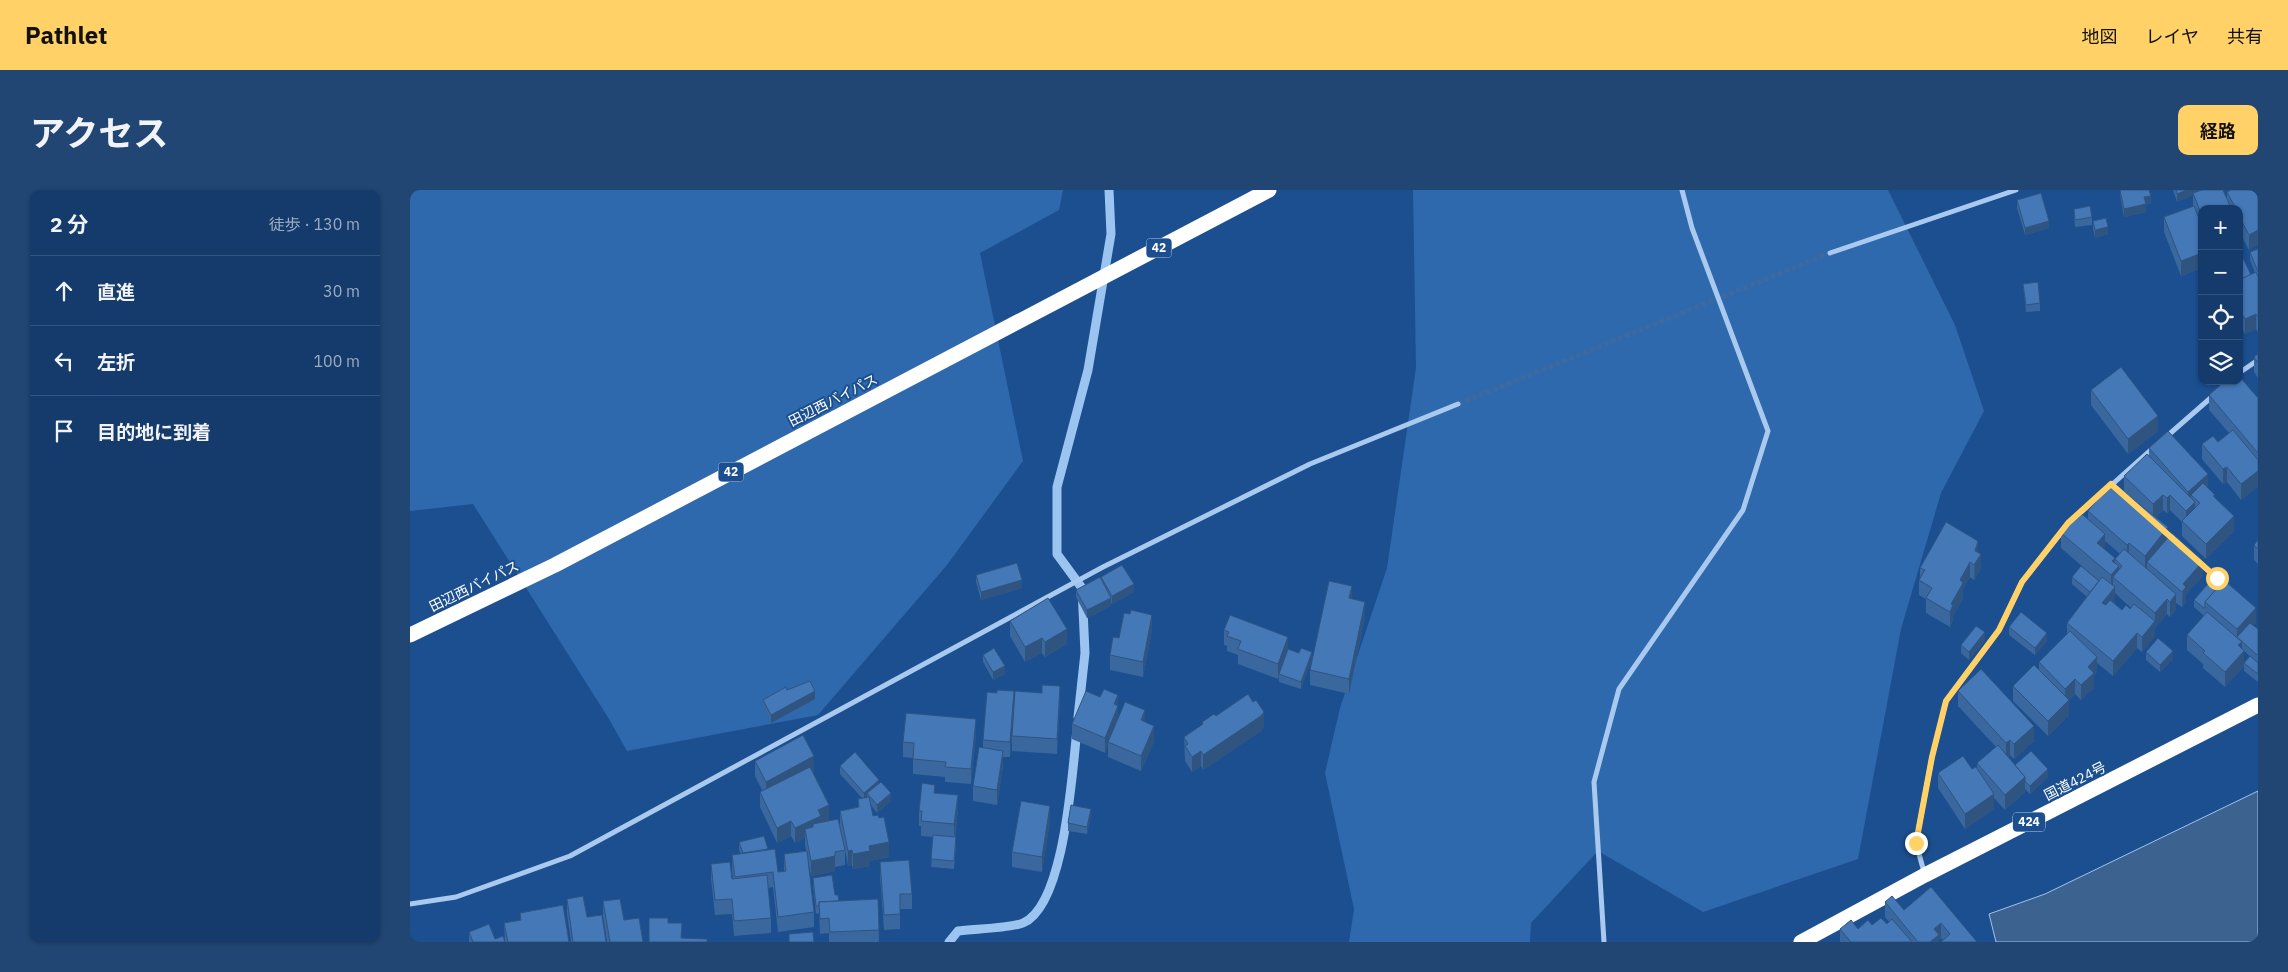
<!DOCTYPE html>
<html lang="ja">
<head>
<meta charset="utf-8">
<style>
	body { margin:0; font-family:"IBM Plex Sans","Noto Sans JP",sans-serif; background:#214673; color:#f1f3f6 }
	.controls { position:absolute; right:15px; top:15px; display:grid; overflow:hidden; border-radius:10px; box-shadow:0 1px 4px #0004 }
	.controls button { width:45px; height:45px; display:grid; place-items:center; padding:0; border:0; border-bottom:1px solid #33557e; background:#143b6b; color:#f1f3f6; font:25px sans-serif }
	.stop { position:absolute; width:15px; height:15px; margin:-11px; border:4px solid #ffd166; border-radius:50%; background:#fff }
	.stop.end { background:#ffd166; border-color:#fff; box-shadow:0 1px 5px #0008 }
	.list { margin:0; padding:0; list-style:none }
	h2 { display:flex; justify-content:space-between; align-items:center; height:65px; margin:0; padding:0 20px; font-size:21px }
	h2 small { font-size:16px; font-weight:400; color:#9dadc1 }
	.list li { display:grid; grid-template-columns:32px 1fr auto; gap:15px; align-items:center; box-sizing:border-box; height:70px; padding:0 20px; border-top:1px solid #33557e }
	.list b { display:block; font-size:19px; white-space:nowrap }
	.list em { font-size:16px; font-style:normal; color:#9dadc1 }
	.icon { flex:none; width:28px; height:28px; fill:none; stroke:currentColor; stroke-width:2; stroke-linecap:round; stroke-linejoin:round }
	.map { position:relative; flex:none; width:1848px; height:752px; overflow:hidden; border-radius:10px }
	header { display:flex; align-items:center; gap:30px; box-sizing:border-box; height:70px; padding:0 25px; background:#ffd166; color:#111 }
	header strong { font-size:24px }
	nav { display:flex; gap:28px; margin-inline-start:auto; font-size:18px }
	.intro { display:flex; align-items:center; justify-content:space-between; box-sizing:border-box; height:120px; padding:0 30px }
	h1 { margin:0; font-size:35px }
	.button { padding:12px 22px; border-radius:10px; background:#ffd166; color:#111; font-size:18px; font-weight:700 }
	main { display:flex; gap:30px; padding:0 30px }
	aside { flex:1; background:#143b6b; border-radius:10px; box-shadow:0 1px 4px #0004 }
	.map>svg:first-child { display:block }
</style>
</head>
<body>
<header>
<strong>Pathlet</strong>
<nav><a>地図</a><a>レイヤ</a><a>共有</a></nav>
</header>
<div class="intro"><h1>アクセス</h1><a class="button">経路</a></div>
<main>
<aside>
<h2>2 分<small>徒歩 · 130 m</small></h2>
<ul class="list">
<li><svg class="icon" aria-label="ahead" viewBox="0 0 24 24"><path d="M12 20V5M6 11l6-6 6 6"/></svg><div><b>直進</b></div><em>30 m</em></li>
<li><svg class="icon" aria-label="left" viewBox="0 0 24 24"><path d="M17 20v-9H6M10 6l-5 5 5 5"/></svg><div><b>左折</b></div><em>100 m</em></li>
<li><svg class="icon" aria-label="arrive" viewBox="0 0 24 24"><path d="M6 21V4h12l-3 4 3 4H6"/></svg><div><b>目的地に到着</b></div></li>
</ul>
</aside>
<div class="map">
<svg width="1848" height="752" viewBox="0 0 1848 752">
	<rect width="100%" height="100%" fill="#1b4f8f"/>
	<!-- green -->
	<g fill="#2e69ad">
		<polygon points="0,0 653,0 649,20 570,63 613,271 537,375 408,525 217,561 199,529 63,314 0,321"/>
		<polygon points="1003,0 1478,0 1545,135 1574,221 1531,303 1491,439 1448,669 1293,722 1188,661 1121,733 1120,752 939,752 944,719 915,583 930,518 977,378 1006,178"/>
	</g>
	<!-- water -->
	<polygon fill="#3c6290" stroke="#9cc4f0" points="1848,601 1848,752 1586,752 1579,724 1635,704"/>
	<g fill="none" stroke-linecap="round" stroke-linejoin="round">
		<!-- stream -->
		<g stroke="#9cc4f0" stroke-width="9">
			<polyline points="668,527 675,463 672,398 647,364 647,297 678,180 701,44 699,0"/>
			<path d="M539,752L548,741C562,739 602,738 613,733C655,715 662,582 667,540"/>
		</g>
		<!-- street-tunnel -->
		<polyline stroke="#3d69a0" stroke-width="5" stroke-dasharray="5 2.5" stroke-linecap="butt" points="1048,214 1420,63"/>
		<!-- street -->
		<g stroke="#a9c9ee" stroke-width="5">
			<polyline points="1420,63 1606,0"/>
			<polyline points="1829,183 1848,170"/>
			<polyline points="1756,247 1804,205"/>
			<polyline points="1790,373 1817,397"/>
			<polyline points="1514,682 1506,653 1522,567 1536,511 1589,440 1612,392 1659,333 1744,257"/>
			<polyline points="0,714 46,707 160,666 693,377 900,274 1048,214"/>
			<polyline points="1194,752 1184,592 1209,499 1333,320 1358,241 1282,38 1272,0"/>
		</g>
		<!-- highway -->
		<g stroke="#fff" stroke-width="15">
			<polyline points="0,445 145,375 859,0"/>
			<polyline points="1391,752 1515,685 1848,515"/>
		</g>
	</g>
	<!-- wall -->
	<g fill="#3a679d" fill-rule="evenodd">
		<polygon points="1710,0 1739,0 1741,13 1736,14 1736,22 1714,27 1710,5"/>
		<polygon points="1763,0 1813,0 1817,9 1817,2 1848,0 1839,60 1829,41 1829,19 1792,19 1792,78 1771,86 1754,42 1754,27 1783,16 1783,5 1767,12"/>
		<polygon points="1607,10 1639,38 1615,45 1607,18"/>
		<polygon points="1664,19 1682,27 1682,35 1665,37 1664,26"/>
		<polygon points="1683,31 1698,44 1685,48 1683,39"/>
		<polygon points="1848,59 1848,142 1846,139 1835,144 1829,134 1829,67 1841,85 1845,83 1840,70 1840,62"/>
		<polygon points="1613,94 1630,113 1630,121 1616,122"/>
		<polygon points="1848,164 1848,188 1844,182 1844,167"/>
		<polygon points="1681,200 1748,241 1718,264 1681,215"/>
		<polygon points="1799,205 1848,208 1848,296 1831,310 1817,292 1813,294 1792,269 1792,254 1808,252 1819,243 1799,220"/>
		<path d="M1739,258L1798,298L1805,307L1824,341L1796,369L1772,346V332L1760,320L1757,323L1753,320L1745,328L1758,348L1793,386L1776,404V412L1772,417L1766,413V419L1760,427L1757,424L1745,438V446L1732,462L1727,458L1703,486L1687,473V482L1684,486V498L1671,510L1665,504L1659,510V525L1638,546L1603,511V496L1629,479V472L1657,444V433L1677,407L1662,394V387L1689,391L1651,358V343L1668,328L1678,329V321L1726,312L1714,301V286L1739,266ZM1695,351L1710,364L1705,369V373L1695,359ZM1705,403L1721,418L1720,419L1712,420L1704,414L1705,412Z"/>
		<polygon points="1848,350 1848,374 1844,370 1844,355"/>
		<polygon points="1568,363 1571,379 1564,390 1560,387 1553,398 1553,408 1543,426 1543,430 1540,437 1516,423 1516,409 1509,405 1509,390 1510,388 1510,378"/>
		<polygon points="566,385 612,398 571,410 566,392"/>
		<polygon points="691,387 724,402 702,414 701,413 701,416 677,428 666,407 666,400 691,389"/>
		<path d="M1803,388L1846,433L1843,435L1848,439V492L1834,481V476L1815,497L1793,478V474L1777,460V445L1794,426L1784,417V410ZM1834,461L1842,468L1834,473Z"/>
		<polygon points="942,409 955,427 939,504 900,495 900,480"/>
		<polygon points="600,431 657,454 635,467 632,463 615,472 600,446"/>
		<polygon points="1599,437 1637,451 1625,465 1599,445"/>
		<polygon points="742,440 733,487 700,480 700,465 709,448"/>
		<polygon points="814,440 889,463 902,462 891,499 869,492 869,486 868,489 828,474 828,465 817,461 817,456 814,455"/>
		<polygon points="1575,450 1559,470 1551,463 1551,455"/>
		<polygon points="1736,462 1763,469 1750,482 1736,470"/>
		<polygon points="573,465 595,484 583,490 573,472"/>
		<polygon points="377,500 405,509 361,533 353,517 353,510"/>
		<polygon points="1548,501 1624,551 1604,569 1600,565 1598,567 1605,575 1638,587 1620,604 1615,599 1615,602 1595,620 1584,608 1584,619 1555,639 1528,598 1528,583 1567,578 1567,573 1586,557 1548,516"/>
		<polygon points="650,511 647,564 602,561 602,546"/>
		<polygon points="604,516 600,567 593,567 593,576 587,615 563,611 563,596 573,558 573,550"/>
		<polygon points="806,526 854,537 851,541 793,580 791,576 782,582 775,571 774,547 792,535 792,532"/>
		<polygon points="708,527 735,532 744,551 731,581 698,567 698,555 695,563 662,549 662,534"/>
		<polygon points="566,544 561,594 535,592 535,587 503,584 503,568 493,567 493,552"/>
		<polygon points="345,571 404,581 403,582 419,630 414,632 430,634 430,621 448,617 448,609 452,608 430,584 430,576 469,593 481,611 467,623 461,615 463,626 479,667 460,671 460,676 443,679 442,675 438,676 435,660 435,675 425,677 425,681 401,686 398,670 404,722 404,737 368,742 363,697 358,698 361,728 361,743 324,746 322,724 305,725 301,689 301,674 322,689 323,689 322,680 322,665 331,664 329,660 329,652 358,660 368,682 374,681 374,664 396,661 395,654 395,648 385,653 381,646 367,653 350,617 350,602 352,600 345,586"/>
		<polygon points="525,603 548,620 545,647 546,655 544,679 521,677 523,647 511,646 511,636 509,636 509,621"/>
		<polygon points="681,626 677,644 658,641 658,633"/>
		<polygon points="640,631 632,682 602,677 602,662"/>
		<polygon points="470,672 502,704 502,719 490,719 490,739 474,740 470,687"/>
		<polygon points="403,688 425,705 429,711 468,709 469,752 419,752 419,743 410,744 409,723 406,724 403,695"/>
		<polygon points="1521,697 1567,752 1533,750 1531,748 1529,750 1529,752 1430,752 1430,739 1448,739 1462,735 1477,734 1479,732 1475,727 1475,712 1494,720"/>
		<polygon points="157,709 177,727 196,752 161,752 157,724"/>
		<polygon points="193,711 214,730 233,752 197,752 193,726"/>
		<polygon points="110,723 159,752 95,752 94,733 110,730"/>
		<polygon points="59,742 95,752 59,752"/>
	</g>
	<!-- shaded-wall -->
	<g fill="#305480">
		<polygon points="1777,0 1792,0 1783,3 1783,5 1767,12 1767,4"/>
		<polygon points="1741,6 1741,13 1736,14 1736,22 1714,27 1714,19 1734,7"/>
		<polygon points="1639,31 1639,38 1615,45 1615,38"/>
		<polygon points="1698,37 1698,44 1685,48 1685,40"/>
		<polygon points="1848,40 1848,55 1839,60 1839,45"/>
		<polygon points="1792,63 1792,78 1771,86 1771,71"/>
		<polygon points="1846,124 1846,139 1835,144 1835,129"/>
		<polygon points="1748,226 1748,241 1718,264 1718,249"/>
		<polygon points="1817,277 1817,292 1813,294 1813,279"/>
		<polygon points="1848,281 1848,296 1831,310 1831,294"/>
		<polygon points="1798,284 1798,299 1781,305 1781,314 1778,317 1778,302"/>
		<polygon points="1753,305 1753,320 1743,329 1743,314"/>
		<polygon points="1760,305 1760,320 1757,323 1757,308"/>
		<polygon points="1785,312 1785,327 1776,336 1776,321"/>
		<polygon points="1824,326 1824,341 1796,369 1796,354"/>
		<polygon points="1758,337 1758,352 1737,372 1737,378 1735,381 1735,366"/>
		<polygon points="1695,344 1695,359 1687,368 1687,353"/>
		<polygon points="1568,351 1568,366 1571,364 1571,379 1564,390 1565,361"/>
		<polygon points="1719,353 1719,368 1717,370 1717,355"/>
		<polygon points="1705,368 1705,380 1709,376 1709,391 1703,387 1703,397 1701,400 1701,385 1702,371"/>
		<polygon points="1793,371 1793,386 1776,404 1776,412 1772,417 1773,394"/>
		<polygon points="1560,372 1560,387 1553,398 1553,408 1543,426 1543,430 1540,437 1540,422 1541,414 1550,390"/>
		<polygon points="612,390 612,398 571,410 571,402"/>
		<polygon points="724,394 724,402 702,414 702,406"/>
		<polygon points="942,396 942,410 939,408"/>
		<polygon points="1705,397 1705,412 1692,428 1692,413"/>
		<polygon points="1766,404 1766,419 1760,427 1760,412"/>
		<polygon points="701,408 701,416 677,428 677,420"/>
		<polygon points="1757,409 1757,424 1745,438 1745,423"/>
		<polygon points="955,412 955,427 939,504 939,489"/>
		<polygon points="1846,418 1846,433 1827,454 1827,439"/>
		<polygon points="742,425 742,440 733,487 733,472"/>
		<polygon points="1745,431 1745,446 1732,462 1732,447"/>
		<polygon points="657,439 657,454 635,467 635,452"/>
		<polygon points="1575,442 1575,450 1559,470 1559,462"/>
		<polygon points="1637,443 1637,451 1625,465 1625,458"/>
		<polygon points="1727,443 1727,458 1703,486 1703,471"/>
		<polygon points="878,447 878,462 869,484 868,489 868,474"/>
		<polygon points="632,448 632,463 615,472 615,457"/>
		<polygon points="1832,452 1832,463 1834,461 1834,476 1815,497 1815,482 1828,455"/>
		<polygon points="1763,461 1763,469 1750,482 1750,475"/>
		<polygon points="902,462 902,470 891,499 891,492"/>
		<polygon points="1687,467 1687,482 1684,486 1684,498 1671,510 1671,495 1678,477"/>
		<polygon points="595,476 595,484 583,490 583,482"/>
		<polygon points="1665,489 1665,504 1659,510 1659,525 1638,546 1638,531 1655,513 1655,499"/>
		<polygon points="650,496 650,511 647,564 647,549"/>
		<polygon points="405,501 405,509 361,533 361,525"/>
		<polygon points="604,501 604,516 600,567 600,552"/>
		<polygon points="708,505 708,531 698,552 698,555 695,563 695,548 704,514"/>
		<polygon points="735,520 735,535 731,530"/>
		<polygon points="854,522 854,537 851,541 793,580 793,565"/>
		<polygon points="566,529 566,544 561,594 561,579"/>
		<polygon points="744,536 744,551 731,581 731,566"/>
		<polygon points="1624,536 1624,551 1604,569 1604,554"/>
		<polygon points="1600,550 1600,565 1596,568 1596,553"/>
		<polygon points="593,561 593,576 587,615 587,600"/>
		<polygon points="791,561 791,576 782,582 782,567"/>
		<polygon points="404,566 404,581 356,607 356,592"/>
		<polygon points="1638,579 1638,587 1620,604 1620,596"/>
		<polygon points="1615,587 1615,602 1595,620 1595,605"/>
		<polygon points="469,590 469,597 457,603 457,608 454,611 454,603"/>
		<polygon points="481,603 481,611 467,623 467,615"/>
		<polygon points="1584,604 1584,619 1555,639 1555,624"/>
		<polygon points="548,605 548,620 544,649 544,634"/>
		<polygon points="419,615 419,630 411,633 403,644 395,639 395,648 385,653 385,638 408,620"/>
		<polygon points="640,616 640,631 632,682 632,667"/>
		<polygon points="681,619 681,626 677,644 677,637"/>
		<polygon points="381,631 381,646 367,653 367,638"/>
		<polygon points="479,652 479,667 460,671 460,676 443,679 443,664 459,656"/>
		<polygon points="442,660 442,675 438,676 438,661"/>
		<polygon points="425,666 425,681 401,686 401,671"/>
		<polygon points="1531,733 1531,748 1529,750 1529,752 1520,752 1524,739"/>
	</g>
	<!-- building -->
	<g fill="#4478b7" stroke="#305480">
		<polygon points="1710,0 1739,0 1741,6 1734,7 1736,14 1714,19"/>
		<polygon points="1766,0 1777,0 1767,4"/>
		<polygon points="1792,0 1813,0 1820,16 1812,19 1792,19 1792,26 1783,3"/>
		<polygon points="1821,0 1848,0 1848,40 1839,45 1829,26 1829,19 1826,19 1817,2"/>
		<polygon points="1631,3 1639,31 1615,38 1607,10"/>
		<polygon points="1680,16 1682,27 1665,30 1664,19"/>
		<polygon points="1784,16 1792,36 1792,63 1771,71 1754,27"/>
		<polygon points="1696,28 1698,37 1685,40 1683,31"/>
		<polygon points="1848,59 1848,82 1840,62"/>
		<polygon points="1832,66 1841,85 1829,90 1829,67"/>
		<polygon points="1846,82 1848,87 1848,127 1846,124 1835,129 1829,118 1829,90"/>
		<polygon points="1628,92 1630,113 1616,115 1613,94"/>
		<polygon points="1848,164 1848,173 1844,167"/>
		<polygon points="1711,177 1748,226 1718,249 1681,200"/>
		<polygon points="1829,186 1848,208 1848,263 1799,205 1815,191 1829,191"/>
		<polygon points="1823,240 1848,270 1848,281 1831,294 1817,277 1813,279 1792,254 1803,246 1808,252"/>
		<polygon points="1758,241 1798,284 1778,302 1739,258"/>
		<polygon points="1737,264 1785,312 1776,321 1760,305 1757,308 1753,305 1743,314 1714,286"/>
		<polygon points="1701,292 1758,337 1735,366 1719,353 1717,355 1678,321"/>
		<polygon points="1793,293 1805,305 1803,306 1824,326 1796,354 1772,331 1790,313 1781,305"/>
		<polygon points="1672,324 1695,344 1687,353 1705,368 1702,371 1709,376 1701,385 1651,343 1665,326 1668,328"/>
		<polygon points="1536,332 1568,351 1565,361 1571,364 1564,375 1560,372 1550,390 1553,393 1541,414 1543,415 1540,422 1516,408 1522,398 1509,390 1515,380 1510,378"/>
		<polygon points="1762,343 1793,371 1773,394 1776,397 1772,402 1737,372"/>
		<polygon points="1848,350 1848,359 1844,355"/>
		<polygon points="1714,359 1766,404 1760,412 1757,409 1745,423 1703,387 1712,376 1705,369"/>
		<polygon points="607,373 612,390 571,402 566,385"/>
		<polygon points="712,375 724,394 702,406 691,387"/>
		<polygon points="1671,376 1689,391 1680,402 1662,387"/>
		<polygon points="690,387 701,408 677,420 666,400"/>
		<polygon points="1692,387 1705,397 1692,413 1696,415 1700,410 1712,420 1716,415 1720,419 1724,414 1745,431 1732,447 1727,443 1703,471 1657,433"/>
		<polygon points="1803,388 1810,395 1795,412 1795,418 1794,418 1784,410"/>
		<polygon points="1814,390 1846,418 1827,439 1795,412"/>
		<polygon points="919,391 942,396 939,408 955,412 939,489 900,480"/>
		<polygon points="638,408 657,439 635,452 632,448 615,457 600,431"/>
		<polygon points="721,420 742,425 733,472 700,465 703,447 709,448 714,423 720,424"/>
		<polygon points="1611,422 1637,443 1625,458 1599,437"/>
		<polygon points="1797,422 1832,452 1828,455 1834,461 1815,482 1793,463 1795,461 1777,445"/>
		<polygon points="820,425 878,447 868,474 828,459 831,451 817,446 819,442 814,440"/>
		<polygon points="1840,433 1848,439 1848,464 1847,465 1827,447"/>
		<polygon points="1566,436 1575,442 1559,462 1551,455"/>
		<polygon points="1660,441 1687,467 1678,477 1684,483 1671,495 1665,489 1655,499 1629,472"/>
		<polygon points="1748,448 1763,461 1750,475 1736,462"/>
		<polygon points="584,458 595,476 583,482 573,465"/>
		<polygon points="891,458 902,462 891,492 869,484 878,459 889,463"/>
		<polygon points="1840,466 1848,473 1848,484 1834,473"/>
		<polygon points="1624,475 1659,510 1638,531 1603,496"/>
		<polygon points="1571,479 1624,536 1604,554 1600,550 1596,553 1548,501"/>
		<polygon points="400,491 405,501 361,525 353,510 376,497 377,500"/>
		<polygon points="632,495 650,496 647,549 602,546 605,501 632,503"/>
		<polygon points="694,499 708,505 704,514 708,516 695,548 662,534 676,501 690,507"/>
		<polygon points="587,500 604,501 600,552 573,550 577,502 587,503"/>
		<polygon points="838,504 843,512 846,510 854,522 851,526 793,565 791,561 782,567 775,556 778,554 774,547 793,534 792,532 804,524 806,526"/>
		<polygon points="715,512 735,520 731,530 744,536 731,566 698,552"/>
		<polygon points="496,523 566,529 561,579 535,577 536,572 503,569 504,553 493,552"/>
		<polygon points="393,545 404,566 356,592 345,571"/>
		<polygon points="1588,555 1615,587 1595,605 1567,573"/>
		<polygon points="569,557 593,561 587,600 563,596"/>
		<polygon points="1621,561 1638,579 1620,596 1615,591 1615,587 1605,575"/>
		<polygon points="445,562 469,590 454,603 430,576"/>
		<polygon points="1553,566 1562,579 1566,577 1584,604 1555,624 1528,583"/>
		<polygon points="400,577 419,615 408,620 411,626 385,638 381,631 367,638 350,602"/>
		<polygon points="471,592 481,603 467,615 457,603"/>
		<polygon points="512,593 525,595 524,603 548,605 544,634 511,631 512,621 509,621"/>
		<polygon points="459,607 463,626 468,625 469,628 474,627 479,652 459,656 460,661 443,664 442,660 438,661 430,621 449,617 448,609"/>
		<polygon points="611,611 640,616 632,667 602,662"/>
		<polygon points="661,615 681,619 677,637 658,633"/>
		<polygon points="428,629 435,660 425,662 425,666 401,671 395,639 403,637 403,634"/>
		<polygon points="523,645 546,647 544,671 521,669"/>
		<polygon points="354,646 358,659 333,663 329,652"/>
		<polygon points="365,659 368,682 376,681 374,664 397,661 404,722 368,727 363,682 325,687 322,665"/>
		<polygon points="499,670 502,704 490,704 490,724 474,725 470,672"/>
		<polygon points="320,672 322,689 357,685 361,728 324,731 322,709 305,710 301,674"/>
		<polygon points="422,685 425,705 428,705 429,711 409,712 409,716 406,716 403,688"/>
		<polygon points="1521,697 1567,752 1531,752 1540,744 1531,733 1524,739 1529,745 1520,752 1508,752 1475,712 1482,706 1494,720"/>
		<polygon points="173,706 177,727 192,725 196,752 163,752 157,709"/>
		<polygon points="210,709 214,730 229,728 233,752 200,752 193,711"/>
		<polygon points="468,709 469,740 420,742 419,728 410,729 409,712"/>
		<polygon points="153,715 159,752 98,752 94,733 111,730 110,723"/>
		<polygon points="239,728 258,728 258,733 272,733 271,748 297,749 297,752 239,752"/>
		<polygon points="1471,728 1477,734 1482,729 1502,752 1441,752 1430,739 1441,730 1448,739 1458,730 1462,735"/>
		<polygon points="79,734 85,749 93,746 95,752 63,752 59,742"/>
		<polygon points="403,742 404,752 379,752 379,744"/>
	</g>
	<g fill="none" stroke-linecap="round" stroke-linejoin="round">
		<!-- route -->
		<polyline stroke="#ffd166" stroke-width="6" points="1506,653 1522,567 1536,511 1589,440 1612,392 1658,333 1701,294 1807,388"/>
	</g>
	<g text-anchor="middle" stroke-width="4" stroke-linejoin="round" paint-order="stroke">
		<!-- shield labels -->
		<g fill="#1b4f8f" stroke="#bbcadd" stroke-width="1">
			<rect x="736.5" y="48.5" width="25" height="19" rx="4"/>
			<rect x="308.5" y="272.5" width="25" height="19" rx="4"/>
			<rect x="1603" y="622.5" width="32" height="19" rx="4"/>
		</g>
		<g font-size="12" font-weight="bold" fill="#fff">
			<text x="749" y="62">42</text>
			<text x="321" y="286">42</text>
			<text x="1619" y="636">424</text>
		</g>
		<!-- street labels -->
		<g font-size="14" fill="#fff" stroke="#1b4f8f">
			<text transform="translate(423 210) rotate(-27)" y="5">田辺西バイパス</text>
			<text transform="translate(64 396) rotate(-26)" y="5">田辺西バイパス</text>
			<text transform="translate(1665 591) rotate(-27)" y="5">国道424号</text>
		</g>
	</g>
</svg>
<div class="controls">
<button>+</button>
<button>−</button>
<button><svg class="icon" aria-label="locate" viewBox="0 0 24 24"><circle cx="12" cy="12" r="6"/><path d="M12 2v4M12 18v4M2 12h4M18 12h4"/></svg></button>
<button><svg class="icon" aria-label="layers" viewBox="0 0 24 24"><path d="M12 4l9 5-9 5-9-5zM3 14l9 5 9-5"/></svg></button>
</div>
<div class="stop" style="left:1807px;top:388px"></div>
<div class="stop end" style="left:1506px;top:653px"></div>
</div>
</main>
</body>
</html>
